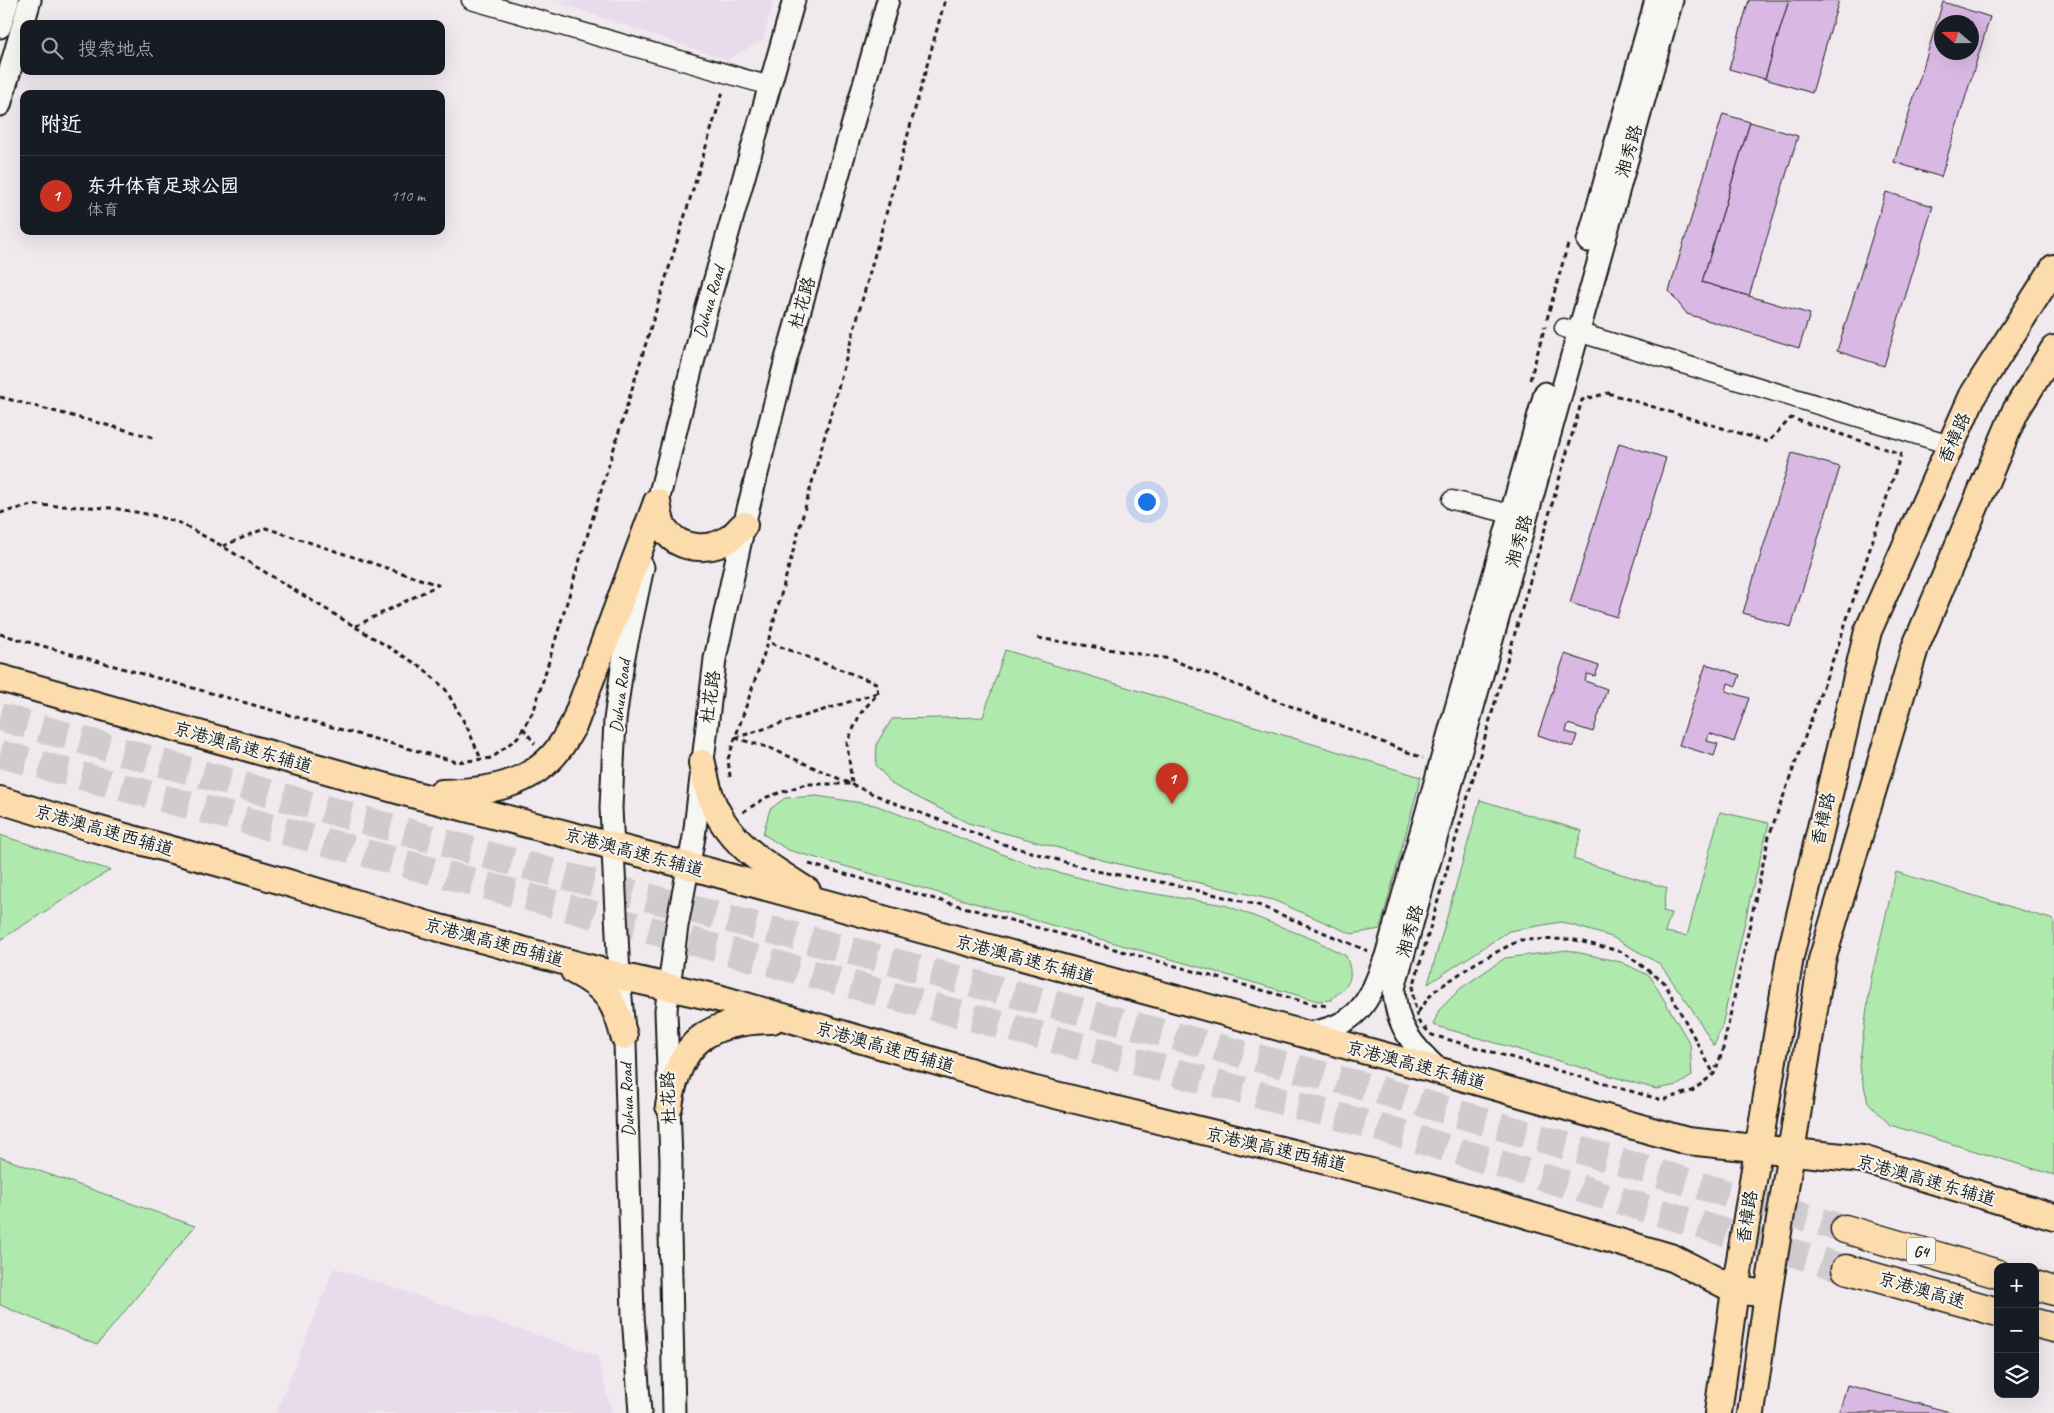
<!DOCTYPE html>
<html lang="zh">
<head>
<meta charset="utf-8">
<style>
	body { margin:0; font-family:Caveat,"LXGW WenKai TC",sans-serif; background:#20242c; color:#f1f3f6 }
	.controls { position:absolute; right:15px; bottom:15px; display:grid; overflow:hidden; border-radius:10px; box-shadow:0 5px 20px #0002 }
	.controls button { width:45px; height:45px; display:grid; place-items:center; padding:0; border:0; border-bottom:1px solid #363941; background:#171b24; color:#f1f3f6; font:25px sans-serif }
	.compass { position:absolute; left:1934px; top:15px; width:45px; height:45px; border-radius:50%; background:#171b24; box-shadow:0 5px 20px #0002; rotate:290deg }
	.you { position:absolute; left:1146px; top:501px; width:18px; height:18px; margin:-12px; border:4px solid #fff; border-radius:50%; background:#1a73e8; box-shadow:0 0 0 8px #1a73e833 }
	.badge { display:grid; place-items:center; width:32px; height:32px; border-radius:50%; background:#c8321e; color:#fff; font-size:16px; font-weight:700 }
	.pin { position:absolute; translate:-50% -41px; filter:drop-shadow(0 1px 2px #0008) }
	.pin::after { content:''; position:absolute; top:26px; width:18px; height:15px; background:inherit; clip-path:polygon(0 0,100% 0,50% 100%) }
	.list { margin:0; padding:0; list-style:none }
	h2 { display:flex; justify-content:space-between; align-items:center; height:65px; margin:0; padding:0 20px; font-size:21px }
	h2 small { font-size:16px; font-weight:400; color:#9ea1a6 }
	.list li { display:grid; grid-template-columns:32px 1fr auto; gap:15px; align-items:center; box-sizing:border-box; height:80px; padding:0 20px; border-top:1px solid #363941 }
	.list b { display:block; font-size:19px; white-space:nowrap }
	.list p { margin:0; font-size:16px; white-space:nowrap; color:#9ea1a6 }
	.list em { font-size:16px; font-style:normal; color:#9ea1a6 }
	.icon { flex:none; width:28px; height:28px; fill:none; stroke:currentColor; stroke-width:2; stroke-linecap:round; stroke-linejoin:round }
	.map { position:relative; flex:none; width:2054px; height:1413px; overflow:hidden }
	.search { position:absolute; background:#171b24; box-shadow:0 5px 20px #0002; left:20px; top:20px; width:425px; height:55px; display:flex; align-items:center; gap:12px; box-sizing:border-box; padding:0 18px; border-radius:10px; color:#9ea1a6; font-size:19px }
	.panel { position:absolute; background:#171b24; box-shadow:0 5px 20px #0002; left:20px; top:90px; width:425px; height:145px; border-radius:10px }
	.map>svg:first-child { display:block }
</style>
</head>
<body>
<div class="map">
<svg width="2054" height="1413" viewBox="0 0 2054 1413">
	<rect width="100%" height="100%" fill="#f0eaef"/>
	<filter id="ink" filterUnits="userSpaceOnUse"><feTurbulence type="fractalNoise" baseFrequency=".02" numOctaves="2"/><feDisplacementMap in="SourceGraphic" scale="10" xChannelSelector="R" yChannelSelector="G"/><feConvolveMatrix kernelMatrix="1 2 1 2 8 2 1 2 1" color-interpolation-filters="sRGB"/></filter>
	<g filter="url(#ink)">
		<!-- built -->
		<g fill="#e9dbec">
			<polygon points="550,0 774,0 763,40 727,60"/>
			<polygon points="334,1268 597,1355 612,1413 276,1413"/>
		</g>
		<!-- green -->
		<g fill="#afe9ae" stroke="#668265">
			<polygon points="1005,650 1421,777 1380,929 1352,934 1273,900 1106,861 968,823 893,785 876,765 877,743 892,719 983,717"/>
			<path d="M817,796L875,805L1033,866L1124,889L1225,905L1315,940L1346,956C1350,966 1354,979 1344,988C1340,993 1335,995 1331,1000L1318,1001L788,850L763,834L770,809L785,798Z"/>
			<polygon points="1480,800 1582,831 1573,859 1667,888 1663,911 1671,913 1665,932 1687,936 1720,812 1769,823 1750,899 1722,1026 1714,1046 1692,1009 1660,964 1612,937 1561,922 1509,931 1428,984"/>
			<polygon points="0,835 110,870 0,940"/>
			<polygon points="1896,872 2054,920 2054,1175 1890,1125 1868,1102 1859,1066 1871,979"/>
			<polygon points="1567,950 1621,962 1650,976 1690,1044 1692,1076 1678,1085 1656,1089 1433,1025 1439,1010 1461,988 1505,958"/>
			<polygon points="0,1157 195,1226 97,1345 0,1305"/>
		</g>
		<!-- building -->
		<g fill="#d9b8e4" stroke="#1c1c1c" fill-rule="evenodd">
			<polygon points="1749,0 1789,0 1765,79 1729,69"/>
			<polygon points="1789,0 1839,0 1812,93 1765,79"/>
			<path d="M1943,2L1990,17L1941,177L1894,162ZM1942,22H1972V52H1942Z"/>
			<polygon points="1723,114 1750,122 1702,282 1810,314 1799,348 1687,314 1669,291"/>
			<polygon points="1750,122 1798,136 1749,296 1702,282"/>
			<polygon points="1886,192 1933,206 1884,366 1837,351"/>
			<polygon points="1619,443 1666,458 1617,617 1570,603"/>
			<polygon points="1792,453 1840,467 1791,627 1743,613"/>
			<polygon points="1565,654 1599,666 1595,676 1587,674 1585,681 1607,689 1593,732 1568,724 1566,732 1577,735 1573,747 1538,735"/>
			<polygon points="1706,664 1740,675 1736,686 1728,683 1726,691 1749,698 1734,742 1709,733 1707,741 1718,744 1714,756 1679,745"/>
			<polygon points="1847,1385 1954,1413 1839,1413"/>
		</g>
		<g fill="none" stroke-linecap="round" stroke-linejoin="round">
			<!-- motorway-tunnel -->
			<g stroke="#d0cbcf" stroke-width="28" stroke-dasharray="28 14" stroke-linecap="butt">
				<polyline points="0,717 498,858 1375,1089 1845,1229"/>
				<polyline points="0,754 1374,1126 1846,1269"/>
			</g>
			<!-- minor casing -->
			<g stroke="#1c1c1c" stroke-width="21">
				<g id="minor">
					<polyline points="471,0 770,86"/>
					<polyline points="1564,328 1950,445"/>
					<polyline points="1452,500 1511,514"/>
				</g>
			</g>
			<!-- tertiary casing -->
			<g stroke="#1c1c1c" stroke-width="25">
				<g id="tertiary">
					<polyline points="0,27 8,0"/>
					<polyline points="0,105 30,0"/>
					<polyline points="1588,241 1656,0"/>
					<polyline points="654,517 706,311 794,0"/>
					<path d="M1304,1034C1360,1025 1368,1004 1386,956L1545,393"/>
					<path d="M1440,1071C1413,1047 1395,1025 1394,988L1672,0"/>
					<polyline points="640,1413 633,1315 625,1042 619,976 611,808 615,720 623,661 643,567"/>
					<polyline points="674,1413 670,1232 671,1162 666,1010 677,926 694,837 715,659 744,525 786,359 888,0"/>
				</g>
			</g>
			<!-- primary casing -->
			<g stroke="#1c1c1c" stroke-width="30">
				<g id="primary">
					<path d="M657,502C659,512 659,523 666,531C680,550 711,552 730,538C735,535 739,529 744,525"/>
					<polyline points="0,678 408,793 689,866 1440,1071 1687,1141 1862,1159 2054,1217"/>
					<path d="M702,763C705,778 708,794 715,808C733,847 772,869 807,891"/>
					<path d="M442,793C486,792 532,786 560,747C565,740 569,732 574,724L657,502"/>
					<polyline points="0,800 89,827 245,870 432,926 619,976 718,998 1031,1089 1367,1171 1487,1203 1673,1258 1735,1290 1768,1294"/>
					<path d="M574,971C607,988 615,1001 624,1036"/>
					<path d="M669,1106C679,1041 707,1021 772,1020"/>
					<polyline points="1718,1413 1735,1290 1790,957 1868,631 1973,395 2054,268"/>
					<polyline points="1751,1413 1768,1294 1822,960 1915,648 2015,412 2054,349"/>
				</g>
			</g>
			<!-- motorway casing -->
			<g stroke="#1c1c1c" stroke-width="31">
				<g id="motorway">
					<polyline points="1845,1229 1998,1274"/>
					<polyline points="1846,1269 1998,1312"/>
					<polyline points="2035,1285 2054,1291"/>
					<polyline points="2035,1323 2054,1328"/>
				</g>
			</g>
			<!-- path -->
			<g stroke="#1c1c1c" stroke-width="3" stroke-dasharray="5 4" stroke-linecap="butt">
				<polyline points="1547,319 1568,244"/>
				<polyline points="1530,380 1545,326"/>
				<polygon points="1608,393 1768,442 1791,418 1901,454 1841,637 1769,836 1722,1053 1714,1074 1692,1091 1662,1100 1432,1035 1418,1021 1412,991 1582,400"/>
				<polyline points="0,397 156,438"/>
				<polyline points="0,513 32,505 113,508 152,515 180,523 222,546 423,668 446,690 468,729 481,759"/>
				<polyline points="223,546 266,528 438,585 356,626"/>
				<polyline points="0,634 457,762 492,758 518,737 534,710 723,91"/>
				<polyline points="1038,638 1170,659 1423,758"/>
				<polyline points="523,728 535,744"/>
				<polyline points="735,738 770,748 889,801 1003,844 1096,871 1166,883 1258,905 1368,951"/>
				<polyline points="735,738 877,693"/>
				<polyline points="730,777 728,759 768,642 945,0"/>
				<polyline points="743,812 767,797 806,784 852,784 847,743 860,714 878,693 876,683 768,642"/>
				<polyline points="809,864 1312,1004 1328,1006"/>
				<polyline points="1418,1012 1433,992 1477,962 1520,940 1571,939 1623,952 1664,982 1714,1074"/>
			</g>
			<!-- minor -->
			<use href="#minor" stroke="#f6f6f2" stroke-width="18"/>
			<!-- tertiary -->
			<use href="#tertiary" stroke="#f6f6f2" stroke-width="21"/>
			<!-- primary -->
			<use href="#primary" stroke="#fcdcac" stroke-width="26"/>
			<!-- motorway -->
			<use href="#motorway" stroke="#fcdcac" stroke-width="28"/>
		</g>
	</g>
	<g text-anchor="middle" stroke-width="4" stroke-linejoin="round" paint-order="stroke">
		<!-- shield labels -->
		<rect fill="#f6f6f2" stroke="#5d5d5c" stroke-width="1" x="1907" y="1237.5" width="28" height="27" rx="4"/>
		<g font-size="16" font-weight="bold" fill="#1c1c1c">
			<text x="1921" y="1257">G4</text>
		</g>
		<!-- street labels -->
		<g font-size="18" fill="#1c1c1c" stroke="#f6f6f2">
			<text transform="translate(1629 151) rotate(-74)" y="6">湘秀路</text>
			<text transform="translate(709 302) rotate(-74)" y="6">Duhua Road</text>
			<text transform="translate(802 303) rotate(-74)" y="6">杜花路</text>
			<text transform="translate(1954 438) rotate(-66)" y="6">香樟路</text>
			<text transform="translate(1519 541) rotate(-74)" y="6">湘秀路</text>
			<text transform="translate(620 696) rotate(-83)" y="6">Duhua Road</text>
			<text transform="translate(710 697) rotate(-82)" y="6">杜花路</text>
			<text transform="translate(243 747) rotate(16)" y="6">京港澳高速东辅道</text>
			<text transform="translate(1823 819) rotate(-77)" y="6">香樟路</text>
			<text transform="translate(104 830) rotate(16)" y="6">京港澳高速西辅道</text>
			<text transform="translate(634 852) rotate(15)" y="6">京港澳高速东辅道</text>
			<text transform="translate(1410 931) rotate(-74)" y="6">湘秀路</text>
			<text transform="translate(494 942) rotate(15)" y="6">京港澳高速西辅道</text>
			<text transform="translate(1025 959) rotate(15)" y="6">京港澳高速东辅道</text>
			<text transform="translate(885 1047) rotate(16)" y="6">京港澳高速西辅道</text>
			<text transform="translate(1416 1065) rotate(15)" y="6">京港澳高速东辅道</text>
			<text transform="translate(668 1098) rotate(-92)" y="6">杜花路</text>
			<text transform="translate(627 1100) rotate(-92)" y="6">Duhua Road</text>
			<text transform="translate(1276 1149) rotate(13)" y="6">京港澳高速西辅道</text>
			<text transform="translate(1926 1180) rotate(16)" y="6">京港澳高速东辅道</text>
			<text transform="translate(1747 1217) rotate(-81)" y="6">香樟路</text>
			<text transform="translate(1922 1290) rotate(16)" y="6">京港澳高速</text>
		</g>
	</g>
</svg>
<div class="controls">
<button>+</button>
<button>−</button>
<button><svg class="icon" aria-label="layers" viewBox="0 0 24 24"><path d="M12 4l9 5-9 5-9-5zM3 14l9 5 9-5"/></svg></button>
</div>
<svg class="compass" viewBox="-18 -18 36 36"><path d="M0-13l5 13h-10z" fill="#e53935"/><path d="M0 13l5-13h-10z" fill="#9ea1a6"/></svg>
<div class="you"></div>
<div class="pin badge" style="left:1172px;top:804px">1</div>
<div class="search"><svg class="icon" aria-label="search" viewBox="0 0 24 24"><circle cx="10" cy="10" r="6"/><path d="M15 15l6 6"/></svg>搜索地点</div>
<section class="panel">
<h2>附近<small></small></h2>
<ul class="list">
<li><span class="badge">1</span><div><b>东升体育足球公园</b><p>体育</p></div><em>110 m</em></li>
</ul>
</section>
</div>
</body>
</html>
